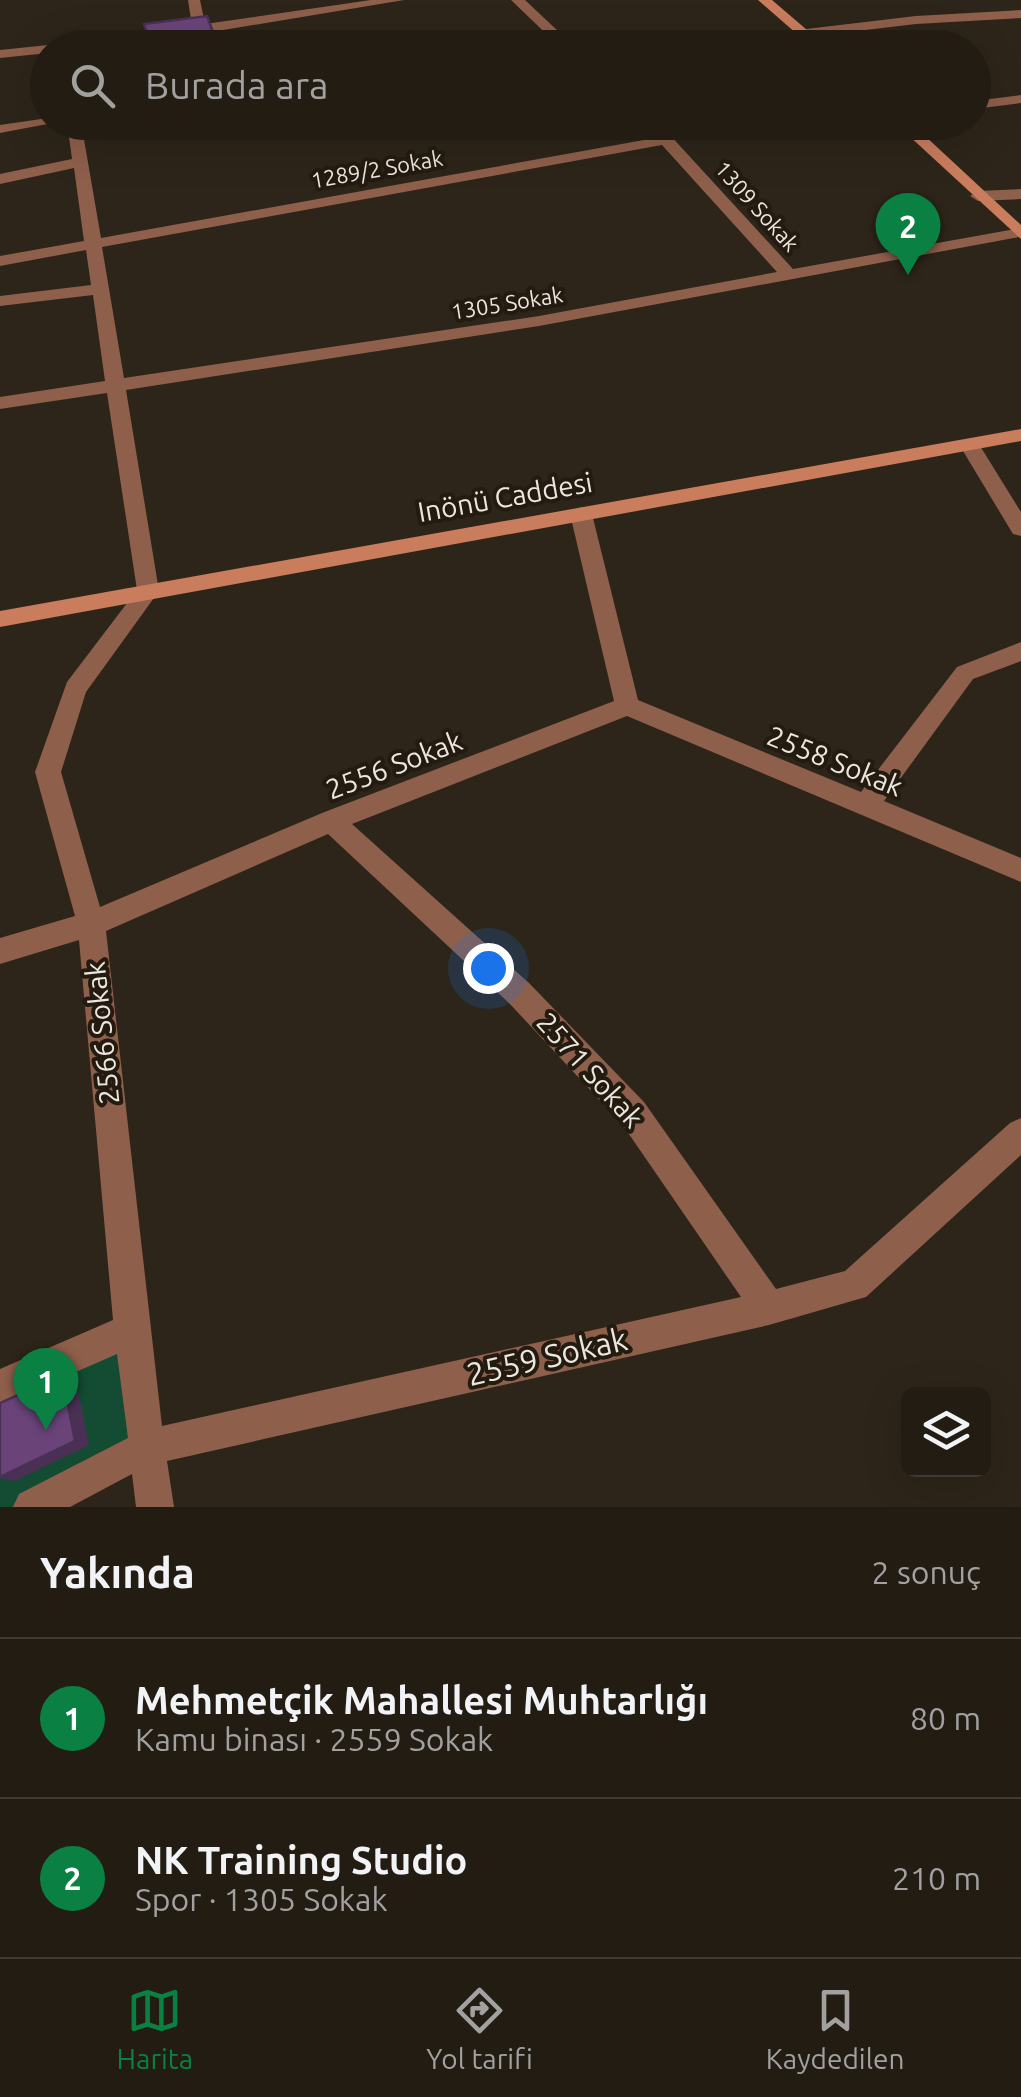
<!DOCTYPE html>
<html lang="tr">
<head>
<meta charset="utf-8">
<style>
	body { margin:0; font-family:Ubuntu,sans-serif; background:#2a251c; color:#f1f3f6 }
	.controls { position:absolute; right:30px; bottom:30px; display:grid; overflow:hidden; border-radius:15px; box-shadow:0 10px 40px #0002 }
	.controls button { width:90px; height:90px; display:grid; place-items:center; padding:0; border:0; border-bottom:2px solid #3f3a33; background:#221c13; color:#f1f3f6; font:50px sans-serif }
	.you { position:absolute; left:488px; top:968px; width:35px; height:35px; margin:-25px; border:8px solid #fff; border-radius:50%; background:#1a73e8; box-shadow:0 0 0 15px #1a73e833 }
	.badge { display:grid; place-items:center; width:65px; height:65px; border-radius:50%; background:#0b8043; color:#fff; font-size:32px; font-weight:700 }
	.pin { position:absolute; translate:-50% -82px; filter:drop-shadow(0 2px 5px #0008) }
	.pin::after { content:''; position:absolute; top:52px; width:35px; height:30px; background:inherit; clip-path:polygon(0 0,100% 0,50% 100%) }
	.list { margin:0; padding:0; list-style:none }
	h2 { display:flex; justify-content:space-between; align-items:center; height:130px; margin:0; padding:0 40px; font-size:42px }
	h2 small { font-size:32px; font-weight:400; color:#a2a1a0 }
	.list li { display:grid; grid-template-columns:65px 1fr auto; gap:30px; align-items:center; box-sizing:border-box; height:160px; padding:0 40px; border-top:2px solid #3f3a33 }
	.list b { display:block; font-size:38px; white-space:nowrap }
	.list p { margin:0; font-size:32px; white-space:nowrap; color:#a2a1a0 }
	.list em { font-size:32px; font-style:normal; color:#a2a1a0 }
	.icon { flex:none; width:55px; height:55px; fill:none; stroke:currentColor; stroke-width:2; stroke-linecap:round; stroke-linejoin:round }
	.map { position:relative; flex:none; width:1021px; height:1507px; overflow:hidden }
	.search { position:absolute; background:#221c13; box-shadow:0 10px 40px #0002; left:30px; right:30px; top:30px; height:110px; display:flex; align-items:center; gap:25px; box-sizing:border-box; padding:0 35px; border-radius:55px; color:#a2a1a0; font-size:38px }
	.sheet { height:450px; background:#221c13 }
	nav { display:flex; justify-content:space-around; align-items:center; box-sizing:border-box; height:140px; border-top:2px solid #3f3a33; background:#221c13; font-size:28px; color:#a2a1a0 }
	nav a { display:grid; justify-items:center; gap:5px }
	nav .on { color:#0b8043 }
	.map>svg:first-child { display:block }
</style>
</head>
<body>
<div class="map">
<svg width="1021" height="1507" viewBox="0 0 1021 1507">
	<rect width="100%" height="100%" fill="#2d2519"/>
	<!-- green -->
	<polygon fill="#134c33" points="131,1330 145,1448 32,1507 0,1507 0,1387"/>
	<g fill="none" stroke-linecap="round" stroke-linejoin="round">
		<!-- street -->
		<g fill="#8e5f4b" fill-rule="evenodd">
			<polygon points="188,0 200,0 205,24 371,0 404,0 199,34 95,48 57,48 192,26"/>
			<polygon points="511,0 525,0 576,48 561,48"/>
			<polygon points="1021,10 1021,18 916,24 806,37 799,33 806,29 916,16"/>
			<polygon points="48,45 54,48 48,48 48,53 0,58 0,50"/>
			<polygon points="1021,95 1021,103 974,109 974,101"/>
			<polygon points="48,118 48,122 58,122 0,133 0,125"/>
			<path d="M67,122H81L101,238L655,138L642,122H658L793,269L1021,228L1019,237L539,326L126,390L159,591L86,692L61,772L100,907L322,813L614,701L570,514L581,507L592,514L638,700L861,792L957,667L1021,642V661L973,679L884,801L1021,858V882L627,716L352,824L529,983L644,1102L776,1289L845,1271L1010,1123L1021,1118V1155L866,1297L769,1325L167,1461L174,1507H136L132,1474L70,1507H13L19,1494L128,1438L117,1354L0,1405V1369L113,1320L79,940L0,964V938L75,916L35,772L67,682L137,590L107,393L0,409V397L105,381L93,295L0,306V296L91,285L86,250L0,266V256L84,241L74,168L0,184V174L72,159ZM662,145L777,272L539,316L124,378L102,247ZM328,834L509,1003L622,1124L741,1297L162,1426L106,931Z"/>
			<polygon points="1021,189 1021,199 978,201 970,196 978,191"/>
			<polygon points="970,439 977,441 1021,512 1021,536 1013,534 960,446"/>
		</g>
		<!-- secondary -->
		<g fill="#c97d5d" fill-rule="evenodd">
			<polygon points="758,0 772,0 828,48 813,48"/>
			<polygon points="894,122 910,122 1021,225 1021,239"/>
			<polygon points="1021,429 1021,441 0,627 0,611"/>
		</g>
	</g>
	<!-- shaded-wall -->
	<g fill="#4a3055">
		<polygon points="173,122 243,122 244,127 176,136"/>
		<polygon points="62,1375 76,1381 89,1445 15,1481 0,1478"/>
	</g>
	<!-- building -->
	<g fill="#6a4479" stroke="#4a3055" stroke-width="2.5">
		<polygon points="207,16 219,48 152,48 144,24"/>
		<polygon points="62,1375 75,1441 0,1477 0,1403"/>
	</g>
	<g text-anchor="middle" stroke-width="8" stroke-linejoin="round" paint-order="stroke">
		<!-- far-street labels -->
		<g font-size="22" fill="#ebe6de" stroke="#241b10">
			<text transform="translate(377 169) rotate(-10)" y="8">1289/2 Sokak</text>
			<text transform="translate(757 206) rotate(48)" y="8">1309 Sokak</text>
			<text transform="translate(507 303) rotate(-9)" y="8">1305 Sokak</text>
		</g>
		<!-- street labels -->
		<g font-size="28" fill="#ebe6de" stroke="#241b10">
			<text transform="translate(505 497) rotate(-10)" y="10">Inönü Caddesi</text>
			<text transform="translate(835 761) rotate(22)" y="10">2558 Sokak</text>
			<text transform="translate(394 765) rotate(-21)" y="10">2556 Sokak</text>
			<text transform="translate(102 1033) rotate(-96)" y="10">2566 Sokak</text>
			<text transform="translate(590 1070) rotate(48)" y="10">2571 Sokak</text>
		</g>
		<!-- near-street labels -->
		<g font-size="32" fill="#ebe6de" stroke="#241b10">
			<text transform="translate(547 1357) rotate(-13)" y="11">2559 Sokak</text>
		</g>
	</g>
</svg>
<div class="controls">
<button><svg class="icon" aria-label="layers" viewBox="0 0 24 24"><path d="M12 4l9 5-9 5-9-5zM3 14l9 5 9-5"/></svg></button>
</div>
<div class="you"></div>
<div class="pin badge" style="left:46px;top:1430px">1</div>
<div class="pin badge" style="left:908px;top:275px">2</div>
<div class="search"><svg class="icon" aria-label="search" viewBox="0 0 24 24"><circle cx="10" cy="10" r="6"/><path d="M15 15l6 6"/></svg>Burada ara</div>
</div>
<section class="sheet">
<h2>Yakında<small>2 sonuç</small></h2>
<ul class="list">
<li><span class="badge">1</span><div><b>Mehmetçik Mahallesi Muhtarlığı</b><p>Kamu binası · 2559 Sokak</p></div><em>80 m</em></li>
<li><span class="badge">2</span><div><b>NK Training Studio</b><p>Spor · 1305 Sokak</p></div><em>210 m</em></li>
</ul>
</section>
<nav>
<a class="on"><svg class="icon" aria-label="map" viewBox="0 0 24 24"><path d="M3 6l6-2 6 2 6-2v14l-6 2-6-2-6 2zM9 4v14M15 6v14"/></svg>Harita</a>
<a><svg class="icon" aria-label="directions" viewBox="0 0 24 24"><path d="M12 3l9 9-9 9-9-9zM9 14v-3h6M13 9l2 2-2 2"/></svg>Yol tarifi</a>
<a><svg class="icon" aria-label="saved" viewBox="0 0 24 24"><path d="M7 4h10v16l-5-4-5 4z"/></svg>Kaydedilen</a>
</nav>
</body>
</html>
